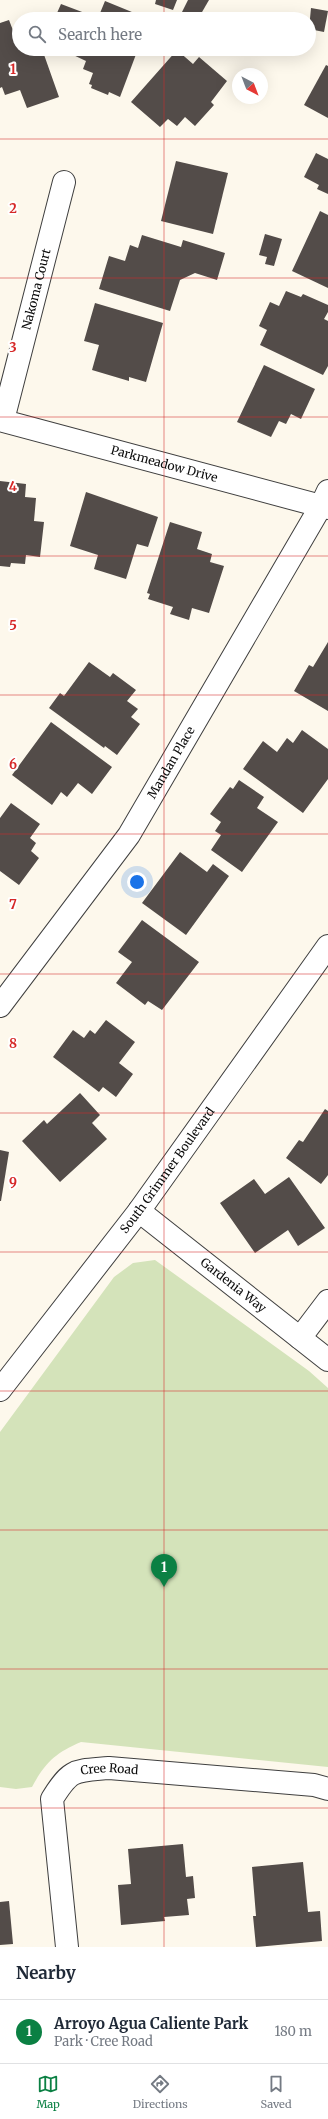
<!DOCTYPE html>
<html lang="en">
<head>
<meta charset="utf-8">
<style>
	body { margin:0; font-family:Merriweather,serif; background:#f2f2f3; color:#1f2937 }
	.compass { position:absolute; left:232px; top:68px; width:36px; height:36px; border-radius:50%; background:#fff; box-shadow:0 4px 16px #0002; rotate:138deg }
	.you { position:absolute; left:137px; top:882px; width:14px; height:14px; margin:-10px; border:3px solid #fff; border-radius:50%; background:#1a73e8; box-shadow:0 0 0 6px #1a73e833 }
	.badge { display:grid; place-items:center; width:26px; height:26px; border-radius:50%; background:#0b8043; color:#fff; font-size:13px; font-weight:700 }
	.pin { position:absolute; translate:-50% -33px; filter:drop-shadow(0 1px 2px #0008) }
	.pin::after { content:''; position:absolute; top:21px; width:14px; height:12px; background:inherit; clip-path:polygon(0 0,100% 0,50% 100%) }
	.list { margin:0; padding:0; list-style:none }
	h2 { display:flex; justify-content:space-between; align-items:center; height:52px; margin:0; padding:0 16px; font-size:17px }
	h2 small { font-size:13px; font-weight:400; color:#747a83 }
	.list li { display:grid; grid-template-columns:26px 1fr auto; gap:12px; align-items:center; box-sizing:border-box; height:64px; padding:0 16px; border-top:1px solid #e0e1e3 }
	.list b { display:block; font-size:15px; white-space:nowrap }
	.list p { margin:0; font-size:13px; white-space:nowrap; color:#747a83 }
	.list em { font-size:13px; font-style:normal; color:#747a83 }
	.icon { flex:none; width:22px; height:22px; fill:none; stroke:currentColor; stroke-width:2; stroke-linecap:round; stroke-linejoin:round }
	.map { position:relative; flex:none; width:328px; height:1947px; overflow:hidden }
	.search { position:absolute; background:#fff; box-shadow:0 4px 16px #0002; left:12px; right:12px; top:12px; height:44px; display:flex; align-items:center; gap:10px; box-sizing:border-box; padding:0 14px; border-radius:22px; color:#747a83; font-size:15px }
	.sheet { height:116px; background:#fff }
	nav { display:flex; justify-content:space-around; align-items:center; box-sizing:border-box; height:56px; border-top:1px solid #e0e1e3; background:#fff; font-size:11px; color:#747a83 }
	nav a { display:grid; justify-items:center; gap:2px }
	nav .on { color:#0b8043 }
	.map>svg:first-child { display:block }
</style>
</head>
<body>
<div class="map">
<svg width="328" height="1947" viewBox="0 0 328 1947">
	<rect width="100%" height="100%" fill="#fdf8ec"/>
	<!-- green -->
	<path fill="#d4e3ba" d="M155,1260L309,1371L328,1388V1767L81,1742C55,1753 45,1763 32,1787L16,1789L0,1787V1432L114,1277L133,1263Z"/>
	<!-- building -->
	<g fill="#534c49">
		<polygon points="156,0 177,0 173,10 155,4"/>
		<polygon points="188,0 209,0 198,19 186,19 180,16"/>
		<polygon points="105,1 149,19 58,19 60,14 57,13 61,4 98,18"/>
		<polygon points="311,8 328,11 324,32 309,29"/>
		<polygon points="9,20 14,33 19,31 19,49 42,49 59,97 27,108 20,90 5,95 2,87 0,88 0,23"/>
		<polygon points="71,49 138,49 120,97 109,92 108,95 91,88 92,85 89,84 93,73 83,69 86,61 69,53"/>
		<polygon points="177,50 193,64 199,57 227,81 211,102 214,105 195,126 185,117 177,126 168,119 160,127 131,102"/>
		<polygon points="326,65 328,66 328,118 304,105"/>
		<polygon points="316,153 328,159 328,194 317,189 319,185 304,177"/>
		<polygon points="176,161 228,173 213,234 161,221"/>
		<polygon points="320,211 328,215 328,288 292,271"/>
		<polygon points="265,234 282,239 274,266 265,264 267,257 259,255"/>
		<polygon points="142,235 181,247 183,240 225,253 217,280 195,273 180,280 170,311 99,289 109,256 125,261 130,245 138,248"/>
		<polygon points="286,291 301,297 303,294 328,305 328,312 324,319 328,321 328,366 323,375 260,345 267,330 259,326 270,302 279,306"/>
		<polygon points="95,303 163,323 146,382 129,377 129,381 92,370 99,345 84,341"/>
		<polygon points="264,365 315,389 301,419 291,414 286,424 279,421 271,437 237,422"/>
		<polygon points="0,481 26,484 25,497 36,498 34,521 44,522 40,557 26,555 25,564 11,563 10,567 0,566"/>
		<polygon points="86,492 158,517 148,547 137,544 126,579 94,569 98,555 70,546"/>
		<polygon points="170,522 202,532 197,549 212,554 210,562 224,566 209,613 192,608 189,620 170,614 173,607 148,599 150,594 147,593"/>
		<polygon points="328,642 328,711 294,691 309,665 313,667"/>
		<polygon points="89,662 110,677 113,673 136,690 127,701 138,709 131,717 140,724 117,755 105,746 104,748 49,708 60,693 64,696"/>
		<polygon points="51,722 112,767 92,794 78,783 67,797 61,792 52,805 12,775"/>
		<polygon points="302,730 328,749 328,779 303,813 243,769 263,741 277,752 287,738 293,743"/>
		<polygon points="239,780 264,797 257,808 278,822 242,872 211,850 221,835 215,831 221,822 210,814 230,787 233,789"/>
		<polygon points="11,803 40,824 30,838 36,843 31,851 39,858 19,885 0,871 0,818"/>
		<polygon points="180,852 207,872 213,864 229,876 186,935 142,903"/>
		<polygon points="142,920 199,962 162,1010 148,1001 145,1005 116,983 132,962 118,952"/>
		<polygon points="106,1020 135,1042 119,1063 133,1074 116,1097 103,1087 99,1092 53,1057 73,1030 84,1038 90,1030 95,1034"/>
		<polygon points="80,1093 100,1115 92,1123 107,1139 60,1182 22,1141 44,1120 47,1124"/>
		<polygon points="325,1109 328,1111 328,1175 321,1184 286,1158 299,1140 303,1142"/>
		<polygon points="0,1150 9,1152 1,1201 0,1201"/>
		<polygon points="289,1177 325,1228 298,1246 288,1230 255,1253 220,1203 254,1179 265,1194"/>
		<polygon points="183,1844 186,1877 193,1876 195,1898 187,1899 189,1915 164,1917 165,1921 121,1925 118,1885 131,1884 128,1849"/>
		<polygon points="303,1862 308,1912 320,1911 322,1941 256,1947 253,1916 256,1916 252,1867"/>
		<polygon points="9,1901 13,1944 0,1945 0,1902"/>
	</g>
	<g fill="none" stroke-linecap="round" stroke-linejoin="round">
		<!-- minor casing -->
		<g stroke="#3f3f3f" stroke-width="24">
			<g id="minor">
				<path id="s1" d="M0,420L328,508"/>
				<path id="s2" d="M3,420L64,182"/>
				<path id="s3" d="M0,1006L129,835L321,506L328,491"/>
				<path id="s4" d="M139,1211L328,1360"/>
				<polyline points="300,1338 328,1301"/>
				<path id="s5" d="M0,1390L139,1211L328,946"/>
				<path id="s6" d="M67,1947L52,1799C71,1768 75,1771 109,1768L314,1785L328,1789"/>
			</g>
		</g>
		<!-- minor -->
		<use href="#minor" stroke="#fff" stroke-width="22"/>
	</g>
	<!-- grid -->
	<path fill="none" stroke="#d62828" stroke-width="1" stroke-opacity="0.55" d="M164,0V19M164,49V1947M0,139H328M0,278H328M0,417H328M0,556H328M0,695H328M0,834H328M0,974H328M0,1113H328M0,1252H328M0,1391H328M0,1530H328M0,1669H328M0,1808H328"/>
	<g text-anchor="middle" stroke-width="4" stroke-linejoin="round" paint-order="stroke">
		<!-- street labels -->
		<g font-size="12" fill="#0c0c0c" stroke="#fff">
			<text dy="4" stroke="none"><textPath href="#s2" startOffset="135">Nakoma Court</textPath></text>
			<text dy="4" stroke="none"><textPath href="#s1" startOffset="170">Parkmeadow Drive</textPath></text>
			<text dy="4" stroke="none"><textPath href="#s3" startOffset="298">Mandan Place</textPath></text>
			<text dy="4" stroke="none"><textPath href="#s5" startOffset="276">South Grimmer Boulevard</textPath></text>
			<text dy="4" stroke="none"><textPath href="#s4" startOffset="120">Gardenia Way</textPath></text>
			<text dy="4" stroke="none"><textPath href="#s6" startOffset="219">Cree Road</textPath></text>
		</g>
	</g>
	<g font-size="13" text-anchor="middle" font-weight="bold" fill="#d62828" stroke="#fff" stroke-width="4" stroke-linejoin="round" paint-order="stroke">
		<text x="13" y="74">1</text>
		<text x="13" y="213">2</text>
		<text x="13" y="352">3</text>
		<text x="13" y="491">4</text>
		<text x="13" y="630">5</text>
		<text x="13" y="769">6</text>
		<text x="13" y="909">7</text>
		<text x="13" y="1048">8</text>
		<text x="13" y="1187">9</text>
	</g>
</svg>
<svg class="compass" viewBox="-18 -18 36 36"><path d="M0-13l5 13h-10z" fill="#e53935"/><path d="M0 13l5-13h-10z" fill="#747a83"/></svg>
<div class="you"></div>
<div class="pin badge" style="left:164px;top:1587px">1</div>
<div class="search"><svg class="icon" aria-label="search" viewBox="0 0 24 24"><circle cx="10" cy="10" r="6"/><path d="M15 15l6 6"/></svg>Search here</div>
</div>
<section class="sheet">
<h2>Nearby<small></small></h2>
<ul class="list">
<li><span class="badge">1</span><div><b>Arroyo Agua Caliente Park</b><p>Park · Cree Road</p></div><em>180 m</em></li>
</ul>
</section>
<nav>
<a class="on"><svg class="icon" aria-label="map" viewBox="0 0 24 24"><path d="M3 6l6-2 6 2 6-2v14l-6 2-6-2-6 2zM9 4v14M15 6v14"/></svg>Map</a>
<a><svg class="icon" aria-label="directions" viewBox="0 0 24 24"><path d="M12 3l9 9-9 9-9-9zM9 14v-3h6M13 9l2 2-2 2"/></svg>Directions</a>
<a><svg class="icon" aria-label="saved" viewBox="0 0 24 24"><path d="M7 4h10v16l-5-4-5 4z"/></svg>Saved</a>
</nav>
</body>
</html>
